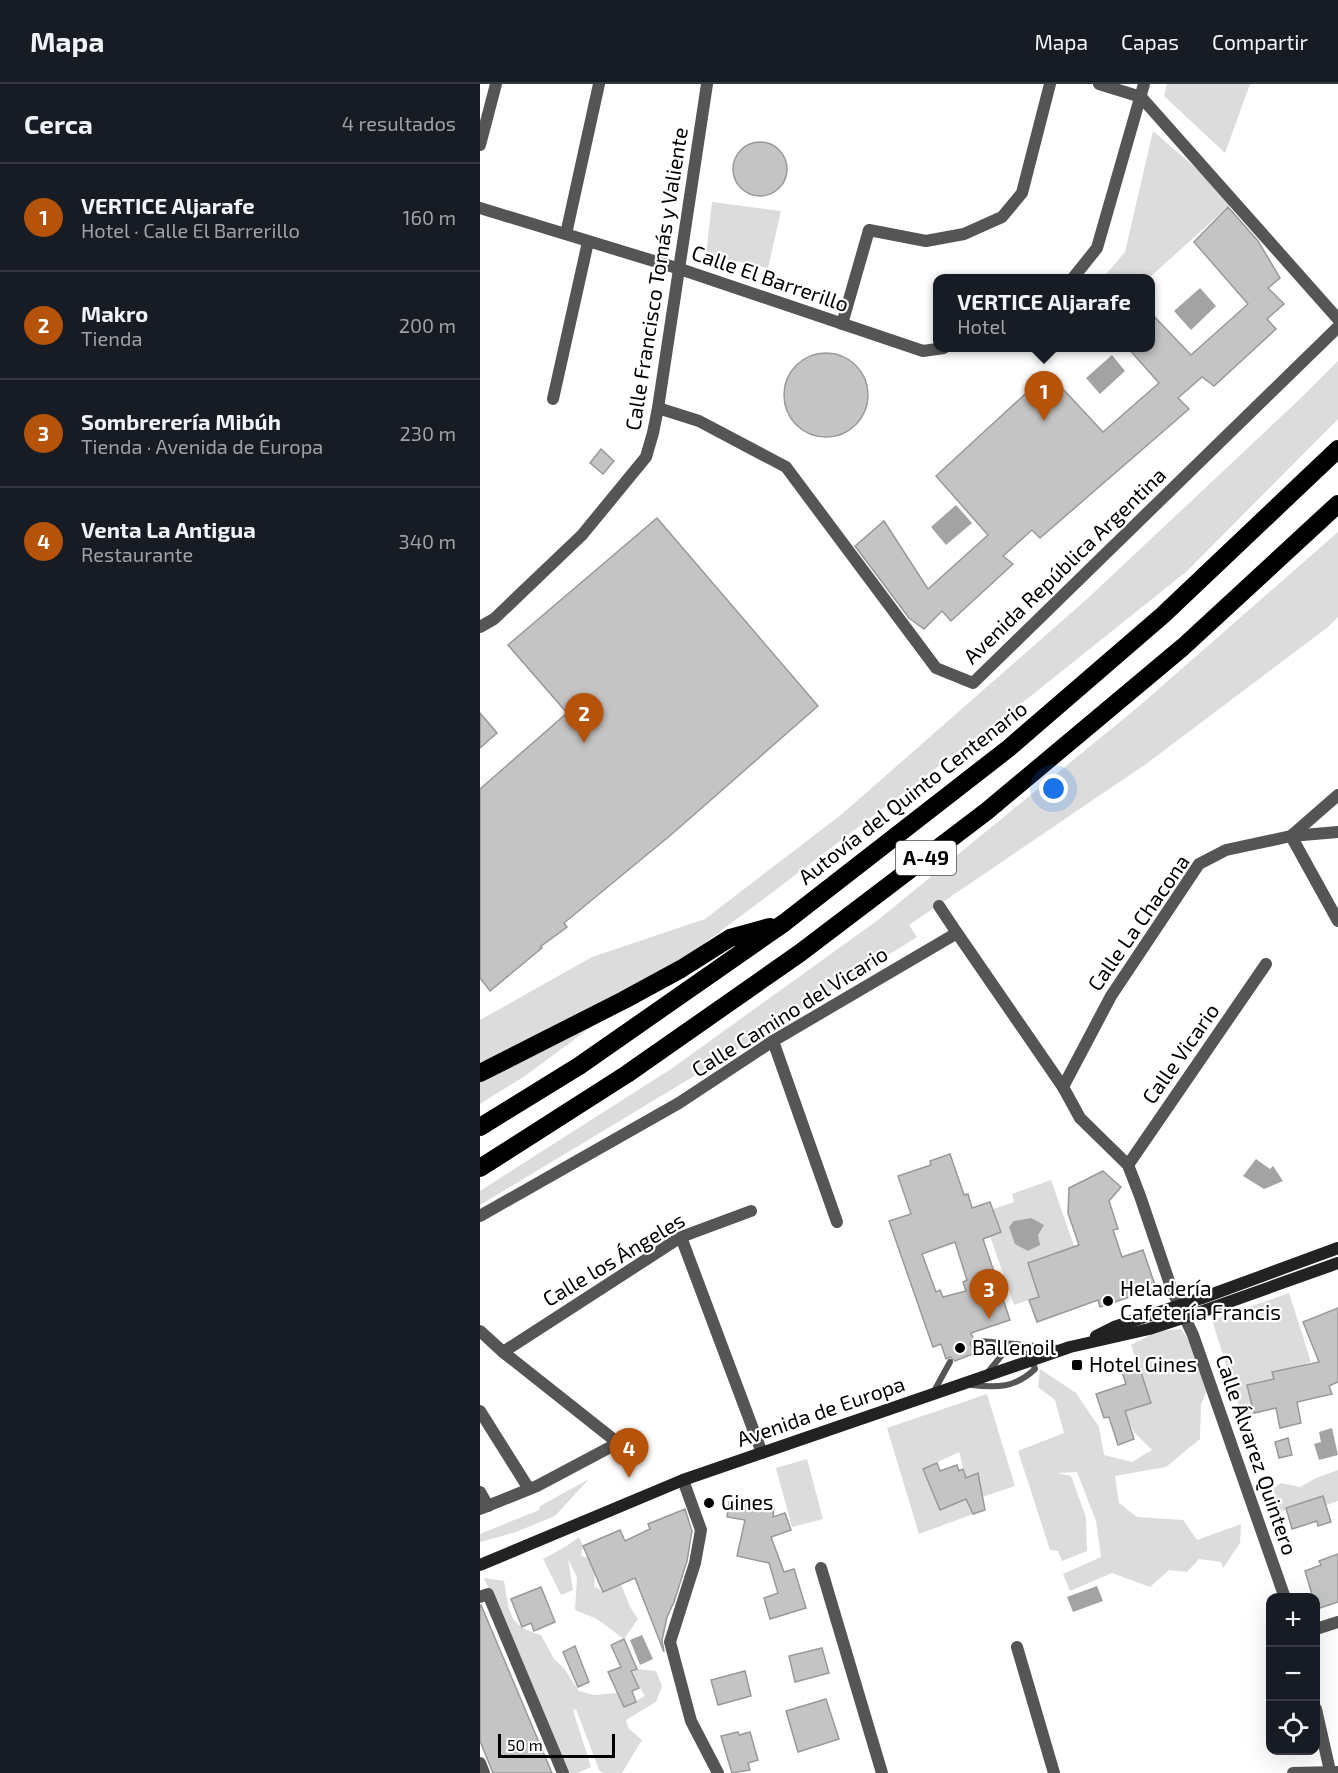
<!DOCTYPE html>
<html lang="es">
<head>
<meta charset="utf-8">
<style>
	body { margin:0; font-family:"Exo 2",sans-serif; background:#242831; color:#f1f3f6 }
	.controls { position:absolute; right:18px; bottom:18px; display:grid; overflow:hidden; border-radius:12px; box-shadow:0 6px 24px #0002 }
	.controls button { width:54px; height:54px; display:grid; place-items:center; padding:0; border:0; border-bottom:2px solid #363941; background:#171b24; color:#f1f3f6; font:30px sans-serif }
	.scale { position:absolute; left:18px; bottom:15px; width:117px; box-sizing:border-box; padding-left:6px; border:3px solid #000; border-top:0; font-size:16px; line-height:21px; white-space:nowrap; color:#000; -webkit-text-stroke:4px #fff; paint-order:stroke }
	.you { position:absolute; left:574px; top:705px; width:21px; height:21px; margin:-15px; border:4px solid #fff; border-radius:50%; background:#1a73e8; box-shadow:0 0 0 9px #1a73e833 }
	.badge { display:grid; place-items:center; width:39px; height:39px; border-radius:50%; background:#b45309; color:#fff; font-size:20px; font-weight:700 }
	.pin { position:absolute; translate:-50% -50px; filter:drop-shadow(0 2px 3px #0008) }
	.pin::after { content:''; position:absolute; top:32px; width:21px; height:18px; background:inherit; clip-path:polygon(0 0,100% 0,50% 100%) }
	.popup { position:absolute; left:453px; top:190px; width:222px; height:78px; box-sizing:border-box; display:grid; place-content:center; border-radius:12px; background:#171b24; filter:drop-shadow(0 2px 4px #0005); font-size:20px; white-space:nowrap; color:#9ea1a6 }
	.popup b { font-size:22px; color:#f1f3f6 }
	.popup::after { content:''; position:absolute; left:50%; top:100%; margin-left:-12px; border:12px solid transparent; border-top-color:#171b24 }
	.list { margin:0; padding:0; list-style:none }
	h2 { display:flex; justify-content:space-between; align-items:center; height:78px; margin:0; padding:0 24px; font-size:26px }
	h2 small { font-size:20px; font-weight:400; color:#9ea1a6 }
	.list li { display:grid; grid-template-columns:39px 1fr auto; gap:18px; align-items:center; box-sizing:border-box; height:108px; padding:0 24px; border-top:2px solid #363941 }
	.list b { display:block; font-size:22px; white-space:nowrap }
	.list p { margin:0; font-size:20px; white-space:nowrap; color:#9ea1a6 }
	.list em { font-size:20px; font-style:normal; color:#9ea1a6 }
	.icon { flex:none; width:33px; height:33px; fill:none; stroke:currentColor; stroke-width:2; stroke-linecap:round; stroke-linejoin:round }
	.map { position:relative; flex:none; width:858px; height:1689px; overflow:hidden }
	header { display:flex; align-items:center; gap:36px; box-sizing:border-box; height:84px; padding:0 30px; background:#171b24; border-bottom:2px solid #363941 }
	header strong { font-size:28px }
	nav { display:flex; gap:33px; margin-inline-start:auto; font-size:21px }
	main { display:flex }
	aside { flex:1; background:#171b24 }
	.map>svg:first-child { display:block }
</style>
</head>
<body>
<header>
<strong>Mapa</strong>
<nav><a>Mapa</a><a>Capas</a><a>Compartir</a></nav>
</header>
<main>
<aside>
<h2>Cerca<small>4 resultados</small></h2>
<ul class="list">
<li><span class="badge">1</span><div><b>VERTICE Aljarafe</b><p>Hotel · Calle El Barrerillo</p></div><em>160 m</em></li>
<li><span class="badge">2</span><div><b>Makro</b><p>Tienda</p></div><em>200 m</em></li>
<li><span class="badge">3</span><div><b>Sombrerería Mibúh</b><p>Tienda · Avenida de Europa</p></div><em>230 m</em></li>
<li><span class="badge">4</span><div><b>Venta La Antigua</b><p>Restaurante</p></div><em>340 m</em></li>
</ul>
</aside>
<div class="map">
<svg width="858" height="1689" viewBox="0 0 858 1689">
	<rect width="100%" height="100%" fill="#fff"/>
	<!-- green -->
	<g fill="#dcdcdc">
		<polygon points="687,0 770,0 745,69 684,12"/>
		<polygon points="673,47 754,117 669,194 623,194 645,168"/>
		<polygon points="232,118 301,127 288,184 226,171"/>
		<polygon points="858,277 858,335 706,488 552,611 281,817 45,992 0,1020 0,936 112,873 225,835 362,730 607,515 823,312"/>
		<polygon points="858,448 858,533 848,543 666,680 429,841 437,853 249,971 0,1121 0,1107 191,985 398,836 658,623"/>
		<polygon points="571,1096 606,1196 534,1221 510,1152 513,1125 534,1118 532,1110"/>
		<polygon points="809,1209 831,1278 793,1289 794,1295 768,1301 774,1329 762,1331 732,1236"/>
		<polygon points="701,1245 733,1293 721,1320 720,1355 686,1383 635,1392 639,1419 657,1433 703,1436 717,1456 761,1440 760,1459 743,1484 741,1478 719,1475 707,1488 689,1486 670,1503 632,1489 590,1507 583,1490 621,1473 616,1437 597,1388 577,1389 591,1392 606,1433 607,1467 582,1477 578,1467 570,1466 538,1367 584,1349 575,1316 558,1303 560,1285 596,1309 619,1343 624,1371 652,1378 672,1366 654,1348 643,1327 671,1319 651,1261 678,1247"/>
		<polygon points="507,1310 535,1402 502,1413 486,1394 479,1368 443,1385 460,1426 486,1415 493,1430 439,1450 407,1344"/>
		<polygon points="327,1375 343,1435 312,1443 296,1384"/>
		<polygon points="858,1386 858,1417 846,1421 843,1412 800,1428 793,1405 801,1399 820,1403 836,1394"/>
		<polygon points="109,1395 75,1432 36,1448 0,1458 0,1450 59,1426 60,1422"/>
		<polygon points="99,1453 103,1462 101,1472 109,1474 115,1489 114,1502 123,1508 141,1500 150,1523 158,1535 144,1555 117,1535 95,1526 97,1493 88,1475 93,1506 81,1511 63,1475 85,1463"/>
		<path d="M4,1494L24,1497C30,1529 27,1541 61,1551L74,1575L84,1584L99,1607L114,1611L137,1609L144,1623L165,1612L156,1598L144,1593L157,1585L176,1587L182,1602L176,1618L146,1636L149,1645L162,1656L142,1689H123L119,1686L96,1625L93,1626L111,1683L98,1689H87Z"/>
	</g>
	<!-- water -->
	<g fill="#a3a3a3">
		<polygon points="720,204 736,222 711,246 694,227"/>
		<polygon points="632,271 645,287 620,310 606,294"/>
		<polygon points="476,421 492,439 466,461 451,443"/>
		<polygon points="776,1075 790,1085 793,1082 803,1097 784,1105 763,1092"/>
		<polygon points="551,1134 564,1141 558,1151 560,1161 548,1167 535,1160 529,1143 534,1137"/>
		<polygon points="852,1344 858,1371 839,1376 834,1360 841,1358 839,1348"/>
		<polygon points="617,1502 623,1517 593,1528 587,1513"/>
		<polygon points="162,1551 173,1575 160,1581 150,1556"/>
	</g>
	<!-- building -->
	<g fill="#c4c4c4" stroke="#999" stroke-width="1.5" fill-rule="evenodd">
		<circle cx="280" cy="85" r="27"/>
		<polygon points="748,123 778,157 800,194 788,204 804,220 787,235 796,245 734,302 722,293 698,314 709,325 560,454 552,446 523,472 533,480 471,537 462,527 444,545 429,534 375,462 404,437 448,505 508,451 456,392 568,289 623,348 679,299 648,264 670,264 670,228 711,271 768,220 714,158"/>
		<circle cx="346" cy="311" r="42"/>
		<polygon points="121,365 134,377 123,390 110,379"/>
		<polygon points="177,434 338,622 192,750 84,839 87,843 60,863 62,864 10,907 0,894 0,705 87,629 28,561"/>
		<polygon points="0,629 17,649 0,664"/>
		<path d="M470,1070L484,1111L488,1110L492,1124L510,1118L521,1148L503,1155L530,1236L491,1249L493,1254L490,1260L492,1263L497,1264L498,1268L475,1277L470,1273L466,1275L461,1260L453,1263L409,1137L431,1130L418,1092L451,1081L450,1077ZM475,1158L487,1196L483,1198L486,1207L463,1213L460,1206L456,1208L442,1170Z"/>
		<polygon points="623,1087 641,1103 629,1117 638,1145 633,1146 642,1173 663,1166 676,1204 620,1223 618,1216 557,1238 549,1216 559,1213 548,1179 599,1161 588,1129 589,1104"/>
		<polygon points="858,1224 858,1298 849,1302 852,1310 817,1318 821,1339 800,1344 796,1324 774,1329 767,1301 794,1295 792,1288 839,1278 823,1238"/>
		<polygon points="657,1276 671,1319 645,1327 654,1355 638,1361 629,1333 624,1334 616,1310 646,1300 640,1282"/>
		<polygon points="808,1354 812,1371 799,1374 795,1358"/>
		<polygon points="457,1379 460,1387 477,1381 479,1387 483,1385 486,1394 498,1389 505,1426 493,1430 486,1415 460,1426 443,1385"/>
		<polygon points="843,1412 851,1438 838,1442 837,1437 812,1445 806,1424"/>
		<polygon points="249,1418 294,1424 293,1433 305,1429 311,1446 291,1453 304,1488 314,1485 326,1524 290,1535 284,1514 298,1509 289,1479 257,1472 265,1436 247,1433"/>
		<polygon points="205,1425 212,1447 207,1477 194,1518 187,1533 182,1556 184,1568 155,1494 123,1508 103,1462 140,1446 145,1457 170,1445 168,1440"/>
		<polygon points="858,1470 858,1518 837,1525 836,1514 833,1514 825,1487 841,1481 839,1477"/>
		<polygon points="61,1503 75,1538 54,1547 51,1539 42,1543 31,1515"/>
		<polygon points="0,1521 1,1521 72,1689 13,1689 0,1657"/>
		<polygon points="144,1555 157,1585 151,1587 159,1604 152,1607 156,1618 144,1623 128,1588 141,1583 131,1561"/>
		<polygon points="95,1562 109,1598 98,1603 83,1568"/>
		<polygon points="342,1564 349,1589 315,1598 309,1572"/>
		<polygon points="265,1587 271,1612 238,1621 231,1596"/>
		<polygon points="346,1615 359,1655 318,1668 306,1627"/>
		<polygon points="258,1648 259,1651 270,1648 278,1676 268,1679 270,1686 252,1689 241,1652"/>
	</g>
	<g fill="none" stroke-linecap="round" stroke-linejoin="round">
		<!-- lane -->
		<g stroke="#555" stroke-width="6">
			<polyline points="495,1259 500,1257 579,1264"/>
			<polyline points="508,1288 522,1271 526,1259"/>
			<path d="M491,1301C517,1304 535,1304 555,1285L552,1276L536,1260"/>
			<polyline points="453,1309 470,1278"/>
		</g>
		<!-- street -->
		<g stroke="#555" stroke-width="12">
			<polyline points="619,0 661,13"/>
			<polyline points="661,13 858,235"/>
			<polyline points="0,61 16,0"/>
			<polyline points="0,124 200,185 443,267 464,264"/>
			<polyline points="86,150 119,0"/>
			<polyline points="593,194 617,164 664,0"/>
			<polyline points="362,240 389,146 446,157 484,150 522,133 542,109 570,0"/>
			<polyline points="73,315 108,158"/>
			<polyline points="178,324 219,337 306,383 456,584 493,599 858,243"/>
			<polyline points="0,543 14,535 102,451 166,373 173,349 178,324 227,0"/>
			<polyline points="811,752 858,837"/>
			<polyline points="811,752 858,711"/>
			<polyline points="459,822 477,849"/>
			<polyline points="293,957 357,1138"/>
			<polyline points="583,1003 631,912 719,780 746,766 811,752 858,748"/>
			<polyline points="648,1081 786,880"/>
			<polyline points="0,1132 199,1019 293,957 477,849 583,1003 600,1034 648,1081 660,1112 692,1206 713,1251 805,1514"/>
			<polyline points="201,1153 282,1369"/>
			<polyline points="0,1247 23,1268 138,1359 57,1402 0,1425"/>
			<polyline points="23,1268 201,1153 271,1127"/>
			<polyline points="0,1327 49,1405"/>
			<polyline points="203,1396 221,1446 215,1479 190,1558 211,1637 238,1689"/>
			<polyline points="0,1408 8,1422"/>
			<polyline points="341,1484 402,1689"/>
			<polyline points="0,1513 8,1510 83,1689"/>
			<polyline points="836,1545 858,1538"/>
			<polyline points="537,1563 574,1689"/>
			<polyline points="836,1625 850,1687"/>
			<polyline points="0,1679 4,1689"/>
			<polyline points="813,1689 857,1688"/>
		</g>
		<!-- secondary -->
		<g stroke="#222" stroke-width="12">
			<polyline points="616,1252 634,1243 722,1214 858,1164"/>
			<polyline points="0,1481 203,1396 590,1263 669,1245 712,1231 858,1179"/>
		</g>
		<!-- highway -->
		<g stroke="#000" stroke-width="18">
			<polyline points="0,989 144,916 201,885 250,854 290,843"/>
			<polyline points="0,1043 99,982 304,839 529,664 683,531 858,365"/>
			<polyline points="0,1084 147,990 320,869 507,727 703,563 858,420"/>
		</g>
	</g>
	<!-- markers -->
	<g fill="#000" stroke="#fff" stroke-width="2">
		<circle cx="628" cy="1217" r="6"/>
		<circle cx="480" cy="1264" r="6"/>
		<rect x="591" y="1275" width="12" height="12" rx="3"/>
		<circle cx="229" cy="1419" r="6"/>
	</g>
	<g text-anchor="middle" stroke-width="4.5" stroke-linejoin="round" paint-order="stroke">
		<!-- shield labels -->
		<rect fill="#fff" stroke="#4c4c4c" stroke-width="1.5" x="416" y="757" width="60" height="34" rx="4.5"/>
		<g font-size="20" font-weight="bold" fill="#000">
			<text x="446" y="781">A-49</text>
		</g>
		<!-- street labels -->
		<g font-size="21" fill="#000" stroke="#fff">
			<text transform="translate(177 195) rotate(-81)" y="7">Calle Francisco Tomás y Valiente</text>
			<text transform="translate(290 195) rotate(19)" y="7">Calle El Barrerillo</text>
			<text transform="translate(585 482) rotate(-44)" y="7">Avenida República Argentina</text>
			<text transform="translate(433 709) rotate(-38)" y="7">Autovía del Quinto Centenario</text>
			<text transform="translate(659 839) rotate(-55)" y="7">Calle La Chacona</text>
			<text transform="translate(310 928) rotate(-32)" y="7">Calle Camino del Vicario</text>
			<text transform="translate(701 970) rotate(-55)" y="7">Calle Vicario</text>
			<text transform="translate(134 1176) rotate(-31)" y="7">Calle los Ángeles</text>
			<text transform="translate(341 1328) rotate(-19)" y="7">Avenida de Europa</text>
			<text transform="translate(776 1371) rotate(71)" y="7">Calle Álvarez Quintero</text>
		</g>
		<!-- poi labels -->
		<g font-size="21" fill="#000" stroke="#fff" text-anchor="start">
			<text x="640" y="1212">Heladería<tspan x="640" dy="24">Cafetería Francis</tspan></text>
			<text x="492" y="1271">Ballenoil</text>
			<text x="609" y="1288">Hotel Gines</text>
			<text x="241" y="1426">Gines</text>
		</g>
	</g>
</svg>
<div class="controls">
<button>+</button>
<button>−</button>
<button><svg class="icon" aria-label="locate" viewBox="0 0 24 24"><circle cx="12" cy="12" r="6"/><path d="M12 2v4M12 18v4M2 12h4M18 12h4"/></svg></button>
</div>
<div class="scale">50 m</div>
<div class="you"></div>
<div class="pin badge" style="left:564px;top:337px">1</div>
<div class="popup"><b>VERTICE Aljarafe</b>Hotel</div>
<div class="pin badge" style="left:104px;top:659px">2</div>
<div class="pin badge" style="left:509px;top:1235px">3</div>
<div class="pin badge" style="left:149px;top:1394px">4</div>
</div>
</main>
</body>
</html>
